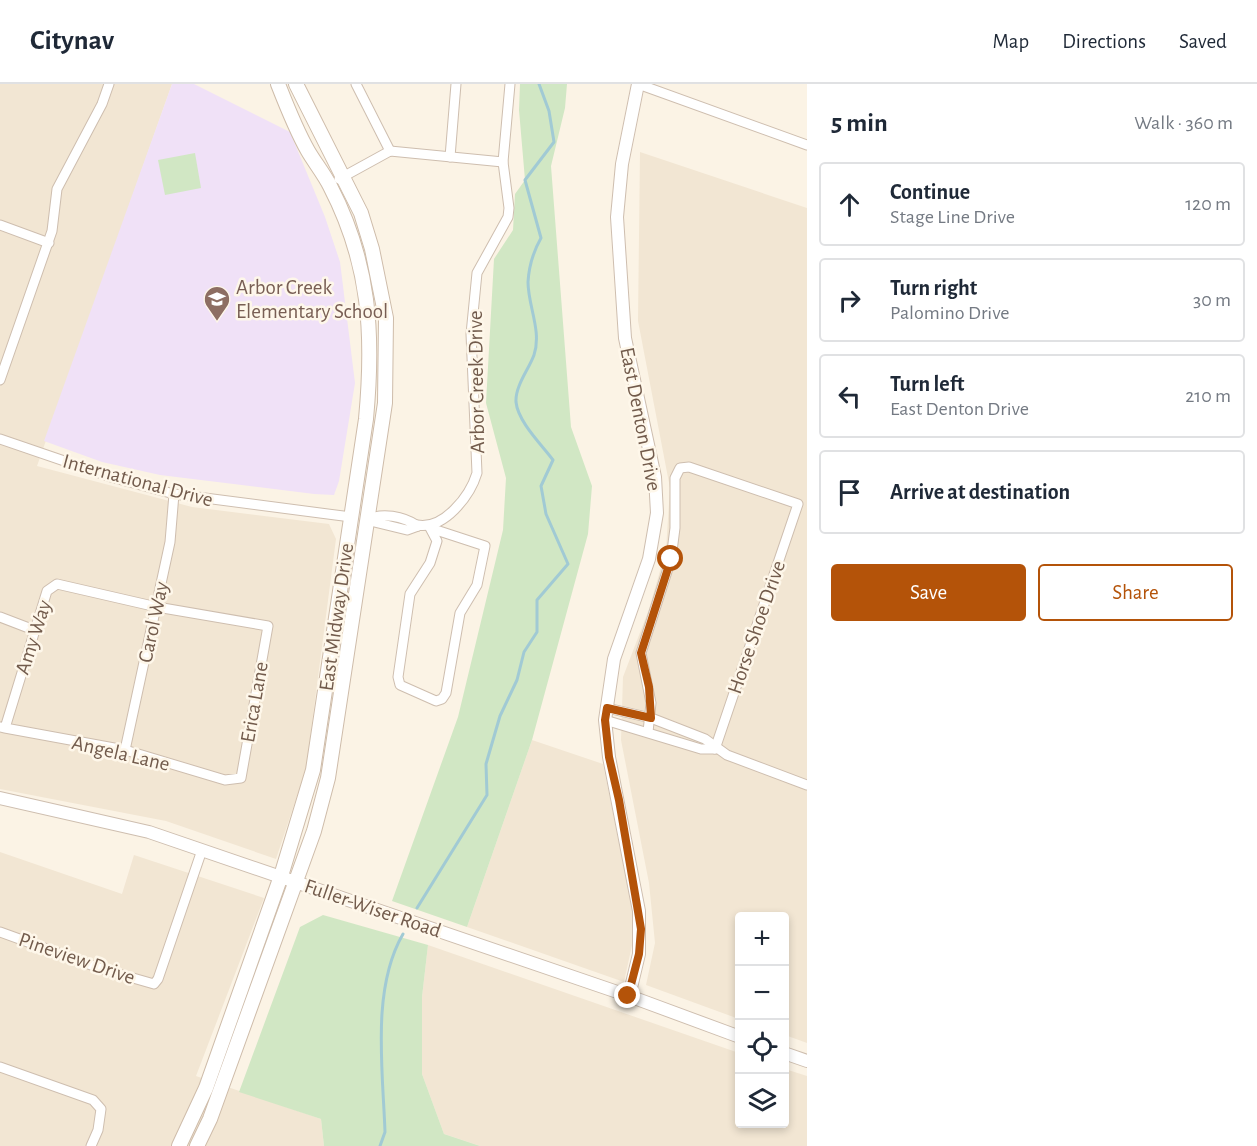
<!DOCTYPE html>
<html lang="en">
<head>
<meta charset="utf-8">
<style>
	body { margin:0; font-family:"Alegreya Sans",sans-serif; background:#f6f6f7; color:#1f2937 }
	.controls { position:absolute; right:18px; bottom:18px; display:grid; overflow:hidden; border-radius:6px; box-shadow:0 3px 9px #0003 }
	.controls button { width:54px; height:54px; display:grid; place-items:center; padding:0; border:0; border-bottom:2px solid #e0e1e3; background:#fff; color:#1f2937; font:30px sans-serif }
	.stop { position:absolute; width:18px; height:18px; margin:-14px; border:4px solid #b45309; border-radius:50%; background:#fff }
	.stop.end { background:#b45309; border-color:#fff; box-shadow:0 2px 6px #0008 }
	.list { margin:0; padding:0; list-style:none }
	h2 { display:flex; justify-content:space-between; align-items:center; height:78px; margin:0; padding:0 24px; font-size:26px }
	h2 small { font-size:20px; font-weight:400; color:#747a83 }
	.list li { display:grid; grid-template-columns:39px 1fr auto; gap:18px; align-items:center; box-sizing:border-box; height:84px; margin:0 12px 12px; padding:0 12px; border:2px solid #e0e1e3; border-radius:6px }
	.list b { display:block; font-size:22px; white-space:nowrap }
	.list p { margin:0; font-size:20px; white-space:nowrap; color:#747a83 }
	.list em { font-size:20px; font-style:normal; color:#747a83 }
	.actions { display:flex; gap:12px; padding:18px 24px }
	.actions a { flex:1; padding:14px 0; border:2px solid #b45309; border-radius:6px; text-align:center; font-size:21px; color:#b45309 }
	.actions .main { background:#b45309; color:#fff }
	.icon { flex:none; width:33px; height:33px; fill:none; stroke:currentColor; stroke-width:2; stroke-linecap:round; stroke-linejoin:round }
	.map { position:relative; flex:none; width:807px; height:1062px; overflow:hidden }
	header { display:flex; align-items:center; gap:36px; box-sizing:border-box; height:84px; padding:0 30px; background:#fff; border-bottom:2px solid #e0e1e3 }
	header strong { font-size:28px }
	nav { display:flex; gap:33px; margin-inline-start:auto; font-size:21px }
	main { display:flex }
	aside { flex:1; background:#fff }
	.map>svg:first-child { display:block }
</style>
</head>
<body>
<header>
<strong>Citynav</strong>
<nav><a>Map</a><a>Directions</a><a>Saved</a></nav>
</header>
<main>
<div class="map">
<svg width="807" height="1062" viewBox="0 0 807 1062">
	<rect width="100%" height="100%" fill="#fbf3e5"/>
	<!-- residential -->
	<g fill="#f2e6d3">
		<polygon points="0,0 172,0 37,382 192,423 329,440 336,455 306,685 276,775 166,737 0,705"/>
		<polygon points="640,68 807,124 807,959 785,951 784,832 740,832 739,935 646,901 655,859 649,799 621,656 623,593 649,525 666,466 670,404 638,237"/>
		<polygon points="532,656 603,680 636,843 624,898 467,843"/>
		<polygon points="0,768 122,810 134,771 264,814 196,992 321,1035 324,1062 0,1062"/>
		<polygon points="428,861 739,969 740,1040 784,1040 785,985 807,992 807,1062 480,1062 444,1050 422,990 422,913"/>
	</g>
	<!-- education -->
	<polygon fill="#f0e1f7" points="172,0 194,0 290,48 325,133 340,178 355,299 339,397 334,411 314,410 160,391 102,378 44,357"/>
	<!-- green -->
	<g fill="#d1e7c4">
		<polygon points="520,0 567,0 565,24 551,82 571,343 592,402 588,450 532,656 467,843 392,817 458,633 503,446 506,394 486,319 494,175 513,146 515,110 525,96 519,26"/>
		<polygon points="195,69 201,104 165,111 158,76"/>
		<polygon points="323,831 428,861 422,913 422,990 444,1050 480,1062 324,1062 321,1035 239,1008 300,843"/>
	</g>
	<g fill="none" stroke-linecap="round" stroke-linejoin="round">
		<!-- stream -->
		<g stroke="#a1cad4" stroke-width="3">
			<path d="M417,824L487,711L486,680L500,632L517,596L524,568L537,548V516L568,480L546,430L541,402L553,376C542,361 518,338 516,318C515,302 529,285 534,271C542,247 528,222 528,198C529,182 533,168 541,154L525,96L554,58L549,27L539,0"/>
			<path d="M380,1062L385,1048C383,987 371,905 403,850"/>
		</g>
		<!-- minor casing -->
		<g stroke="#cebeaf" stroke-width="11">
			<g id="minor">
				<polyline points="356,0 390,67"/>
				<polyline points="638,0 807,61"/>
				<polyline points="450,73 456,0"/>
				<polyline points="339,95 390,67 503,78"/>
				<polyline points="0,141 49,159"/>
				<polyline points="0,296 52,147 57,105 102,20 109,0"/>
				<polyline points="0,355 111,393 174,410 351,433"/>
				<path d="M366,436C382,428 403,432 418,442"/>
				<polyline points="366,436 407,446 418,442"/>
				<path d="M417,441C444,446 470,412 477,389L471,250L477,189L508,133L509,124L503,78L510,0"/>
				<polyline points="429,442 437,457 430,479 410,510 398,593 400,601 436,617 442,615 446,609 460,529 477,501 485,462 433,445"/>
				<polyline points="0,533 34,546"/>
				<polyline points="607,624 651,634 705,655 727,671 807,701"/>
				<polyline points="605,636 701,665 715,665"/>
				<polyline points="0,643 5,644 125,666 225,696 241,694 268,542 157,523 57,500 47,507 5,644"/>
				<polyline points="648,648 651,619 641,569 671,475 675,444 675,394 680,384 689,383 798,420 715,665"/>
				<polyline points="125,666 170,458 174,410"/>
				<polyline points="0,848 105,886 154,900 158,895 202,766"/>
				<polyline points="0,983 93,1016 101,1025 98,1046 91,1062"/>
			</g>
		</g>
		<!-- tertiary casing -->
		<g stroke="#cebeaf" stroke-width="14">
			<g id="tertiary">
				<polyline points="0,714 149,748 629,912 740,953"/>
				<polyline points="629,912 639,870 639,827 609,673 605,636 614,575 649,475 657,429 655,393 625,254 617,133 622,80 638,0"/>
				<polyline points="784,969 807,977"/>
			</g>
		</g>
		<!-- secondary casing -->
		<g stroke="#cebcaa" stroke-width="16">
			<g id="secondary">
				<path d="M179,1062L206,1004L281,792L313,686L366,335C374,250 370,179 330,102C324,90 315,79 308,67C296,46 287,23 278,0"/>
				<polyline points="197,1062 210,1035 314,747 328,694 385,319 386,234 372,165 361,129 296,0"/>
			</g>
		</g>
		<!-- minor -->
		<use href="#minor" stroke="#fff" stroke-width="9"/>
		<!-- tertiary -->
		<use href="#tertiary" stroke="#fff" stroke-width="12"/>
		<!-- secondary -->
		<use href="#secondary" stroke="#fff" stroke-width="14"/>
	</g>
	<g fill="none" stroke-linecap="round" stroke-linejoin="round">
		<!-- route -->
		<polyline stroke="#b45309" stroke-width="8" points="628,912 639,870 641,845 619,716 609,673 605,636 607,624 651,634 649,603 641,569 671,475"/>
	</g>
	<!-- icons -->
	<defs>
		<g id="school-pin" transform="scale(1.35)"><path d="M0 17L-7.5 6A9.5 9.5 0 1 1 7.5 6Z" fill="#8d6e63" stroke="#fef7ea"/><path d="M0-5L7-2L0 1L-7-2ZM-4 1L0 2.5L4 1V4Q0 6-4 4Z" fill="#fff"/></g>
	</defs>
	<g fill-rule="evenodd">
		<use href="#school-pin" x="217" y="215"/>
	</g>
	<g text-anchor="middle" stroke-width="5" stroke-linejoin="round" paint-order="stroke">
		<!-- education labels -->
		<g font-size="21" fill="#785e54" stroke="#fef7ea" text-anchor="start">
			<text x="236" y="210">Arbor Creek<tspan x="236" dy="24">Elementary School</tspan></text>
		</g>
		<!-- street labels -->
		<g font-size="21" fill="#725b4c" stroke="#fef7ea">
			<text transform="translate(476 298) rotate(-91)" y="7">Arbor Creek Drive</text>
			<text transform="translate(641 335) rotate(79)" y="7">East Denton Drive</text>
			<text transform="translate(138 396) rotate(15)" y="7">International Drive</text>
			<text transform="translate(336 533) rotate(-82)" y="7">East Midway Drive</text>
			<text transform="translate(153 538) rotate(-78)" y="7">Carol Way</text>
			<text transform="translate(756 543) rotate(-71)" y="7">Horse Shoe Drive</text>
			<text transform="translate(33 553) rotate(-72)" y="7">Amy Way</text>
			<text transform="translate(254 618) rotate(-80)" y="7">Erica Lane</text>
			<text transform="translate(121 669) rotate(13)" y="7">Angela Lane</text>
			<text transform="translate(373 824) rotate(19)" y="7">Fuller-Wiser Road</text>
			<text transform="translate(77 874) rotate(19)" y="7">Pineview Drive</text>
		</g>
	</g>
</svg>
<div class="controls">
<button>+</button>
<button>−</button>
<button><svg class="icon" aria-label="locate" viewBox="0 0 24 24"><circle cx="12" cy="12" r="6"/><path d="M12 2v4M12 18v4M2 12h4M18 12h4"/></svg></button>
<button><svg class="icon" aria-label="layers" viewBox="0 0 24 24"><path d="M12 4l9 5-9 5-9-5zM3 14l9 5 9-5"/></svg></button>
</div>
<div class="stop" style="left:671px;top:475px"></div>
<div class="stop end" style="left:628px;top:912px"></div>
</div>
<aside>
<h2>5 min<small>Walk · 360 m</small></h2>
<ul class="list">
<li><svg class="icon" aria-label="ahead" viewBox="0 0 24 24"><path d="M12 20V5M6 11l6-6 6 6"/></svg><div><b>Continue</b><p>Stage Line Drive</p></div><em>120 m</em></li>
<li><svg class="icon" aria-label="right" viewBox="0 0 24 24"><path d="M7 20v-9h11M14 6l5 5-5 5"/></svg><div><b>Turn right</b><p>Palomino Drive</p></div><em>30 m</em></li>
<li><svg class="icon" aria-label="left" viewBox="0 0 24 24"><path d="M17 20v-9H6M10 6l-5 5 5 5"/></svg><div><b>Turn left</b><p>East Denton Drive</p></div><em>210 m</em></li>
<li><svg class="icon" aria-label="arrive" viewBox="0 0 24 24"><path d="M6 21V4h12l-3 4 3 4H6"/></svg><div><b>Arrive at destination</b></div></li>
</ul>
<div class="actions"><a class="main">Save</a><a>Share</a></div>
</aside>
</main>
</body>
</html>
